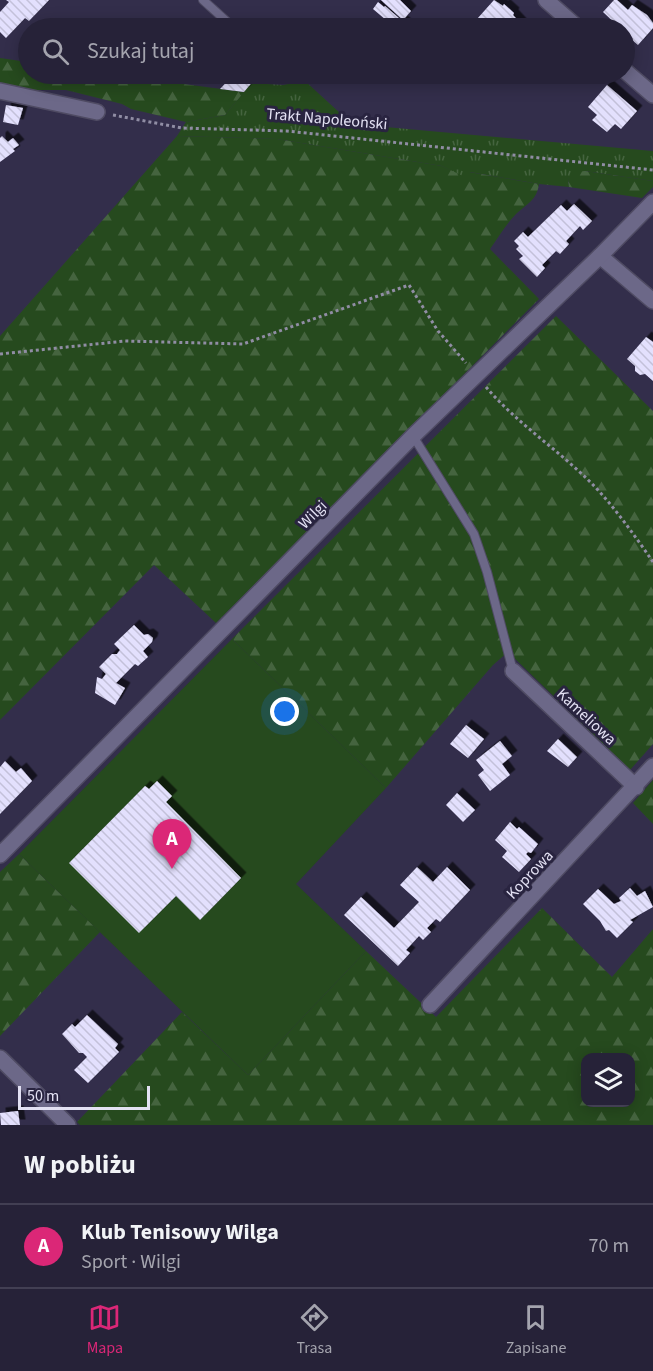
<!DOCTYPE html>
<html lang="pl">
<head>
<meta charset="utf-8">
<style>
	body { margin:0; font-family:"Source Sans 3",sans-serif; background:#322f43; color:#f1f3f6 }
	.controls { position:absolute; right:18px; bottom:18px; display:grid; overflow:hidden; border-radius:12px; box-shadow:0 3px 15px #0003 }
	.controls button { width:54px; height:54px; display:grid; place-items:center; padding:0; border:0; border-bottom:2px solid #423f53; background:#262238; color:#f1f3f6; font:30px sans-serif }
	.scale { position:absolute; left:18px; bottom:15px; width:132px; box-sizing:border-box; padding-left:6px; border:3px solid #e3e1f3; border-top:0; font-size:16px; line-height:21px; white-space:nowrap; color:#e3e1f3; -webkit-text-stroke:4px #292440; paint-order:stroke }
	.you { position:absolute; left:285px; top:712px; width:21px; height:21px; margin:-15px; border:4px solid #fff; border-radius:50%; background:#1a73e8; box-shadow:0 0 0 9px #1a73e833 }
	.badge { display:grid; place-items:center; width:39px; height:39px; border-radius:50%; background:#db2777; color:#fff; font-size:20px; font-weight:700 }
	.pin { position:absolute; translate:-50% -50px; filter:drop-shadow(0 2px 3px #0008) }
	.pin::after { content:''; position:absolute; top:32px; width:21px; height:18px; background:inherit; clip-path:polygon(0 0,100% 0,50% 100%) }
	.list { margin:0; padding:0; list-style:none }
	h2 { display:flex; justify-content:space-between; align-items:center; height:78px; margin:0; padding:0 24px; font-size:26px }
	h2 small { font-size:20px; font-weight:400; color:#a4a4ae }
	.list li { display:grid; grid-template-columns:39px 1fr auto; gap:18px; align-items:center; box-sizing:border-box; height:84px; padding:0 24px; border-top:2px solid #423f53 }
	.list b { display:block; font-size:22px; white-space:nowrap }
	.list p { margin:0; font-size:20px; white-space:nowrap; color:#a4a4ae }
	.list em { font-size:20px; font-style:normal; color:#a4a4ae }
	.icon { flex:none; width:33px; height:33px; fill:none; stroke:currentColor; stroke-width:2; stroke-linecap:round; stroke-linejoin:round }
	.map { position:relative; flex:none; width:653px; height:1125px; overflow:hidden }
	.search { position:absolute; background:#262238; box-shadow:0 3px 15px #0003; left:18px; right:18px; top:18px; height:66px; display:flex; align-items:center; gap:15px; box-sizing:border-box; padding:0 21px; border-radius:33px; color:#a4a4ae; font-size:22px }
	.sheet { height:162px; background:#262238 }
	nav { display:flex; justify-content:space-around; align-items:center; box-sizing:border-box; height:84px; border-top:2px solid #423f53; background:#262238; font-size:16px; color:#a4a4ae }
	nav a { display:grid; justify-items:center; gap:3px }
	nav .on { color:#db2777 }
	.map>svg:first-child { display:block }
</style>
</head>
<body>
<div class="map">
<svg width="653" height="1125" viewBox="0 0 653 1125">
	<defs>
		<pattern id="grass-tufts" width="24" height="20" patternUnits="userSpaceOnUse" patternTransform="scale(1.5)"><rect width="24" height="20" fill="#264a1e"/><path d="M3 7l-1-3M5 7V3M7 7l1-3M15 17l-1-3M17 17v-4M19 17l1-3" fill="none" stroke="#45643f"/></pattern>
		<pattern id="forest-firs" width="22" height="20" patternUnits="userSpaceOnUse" patternTransform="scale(1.5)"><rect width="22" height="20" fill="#264a1e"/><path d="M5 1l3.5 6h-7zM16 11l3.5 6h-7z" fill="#45643f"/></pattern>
		<pattern id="building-back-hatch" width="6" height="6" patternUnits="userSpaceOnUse" patternTransform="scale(1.5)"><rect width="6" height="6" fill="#e3e0fd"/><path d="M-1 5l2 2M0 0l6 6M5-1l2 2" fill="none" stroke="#c3c1d9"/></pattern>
		<filter id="shadow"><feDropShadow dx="5.5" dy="-5.5" stdDeviation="0" flood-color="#0009"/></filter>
	</defs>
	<rect width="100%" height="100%" fill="#332e4b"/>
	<!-- grass -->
	<polygon fill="url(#grass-tufts)" points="305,81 352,124 653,151 653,181 585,171 568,179 569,187 539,184 470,172 465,178 442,166 277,139 177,136 186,122 225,115 251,83 283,85"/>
	<!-- forest -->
	<g fill="url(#forest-firs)" fill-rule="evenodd">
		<polygon points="0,58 28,62 28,74 108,74 244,92 225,115 186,122 131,109 122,104 66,90 31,90 0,83"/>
		<path d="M177,136L277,139L442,166L465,177L469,172L539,184C537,200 527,204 516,214C506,224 498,238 490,249L539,299L216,623L154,565L0,720V336Z"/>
		<polygon points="585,171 653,181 653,187 642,198 569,187 568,179 575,172"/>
		<polygon points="556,316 653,411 653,744 630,770 508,652 493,665 386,788 232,639"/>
		<polygon points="653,780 653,824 633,803"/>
		<polygon points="19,854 100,932 0,1036 0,872"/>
		<path d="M542,908L612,977L653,929V1125H80L77,1122L182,1012L248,1075L366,951L436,1017ZM586,1058H630V1102H586Z"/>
	</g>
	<!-- park -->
	<polygon fill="#264a1e" points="232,639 386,788 296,884 366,951 248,1075 19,854"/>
	<!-- building -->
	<g fill="url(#building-back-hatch)" filter="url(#shadow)">
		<polygon points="6,0 49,0 29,21 25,18 6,38 0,32 0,12 9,2"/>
		<polygon points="381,0 400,0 411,11 403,20"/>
		<polygon points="494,0 503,6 504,4 514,13 513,15 525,28 483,28 485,26 477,19"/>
		<polygon points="614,0 617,0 628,10 632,5 647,15 653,23 653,28 638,45 624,33 624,28 620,28 603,12"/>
		<polygon points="378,2 384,7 385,6 408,26 406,28 391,28 393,26 373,9"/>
		<polygon points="234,74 259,74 244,92 220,89"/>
		<polygon points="538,74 564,74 559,80 553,74 547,81"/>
		<polygon points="607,85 637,111 621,129 615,124 607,132 592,120 597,115 588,107"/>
		<polygon points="6,105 23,108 18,125 3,122"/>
		<polygon points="2,136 8,142 13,138 19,145 13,149 15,151 0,162 0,138"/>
		<polygon points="574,204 592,221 583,230 580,226 566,241 569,244 560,254 556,251 542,265 545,268 537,277 519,259 523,256 516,249 519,246 514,241 523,232 528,237 561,205 567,211"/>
		<polygon points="646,337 653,342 653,381 645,374 640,375 635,371 635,366 627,359"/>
		<polygon points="134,625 144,635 148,634 153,638 152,642 143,651 148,657 138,666 135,664 116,683 125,688 115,705 95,693 97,677 102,679 106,674 99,667 112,654 117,654 120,650 114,644"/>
		<polygon points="466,725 484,739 468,758 450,744"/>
		<polygon points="558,739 577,757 568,767 547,751"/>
		<polygon points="500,741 512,756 502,764 510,775 490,791 478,775 484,770 476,760"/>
		<polygon points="5,761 16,772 21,768 32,781 0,814 0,767"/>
		<polygon points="157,781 172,796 166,802 241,878 200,920 176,896 139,933 69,863 145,786 149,789"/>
		<polygon points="457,793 475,810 463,822 446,805"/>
		<polygon points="510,822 517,829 519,827 538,844 531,853 528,852 526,854 531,859 519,872 502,857 507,851 495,840"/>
		<polygon points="417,867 433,882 447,867 470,890 440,922 436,919 427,928 431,932 423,940 419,936 406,950 410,953 398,966 344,915 361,897 394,928 419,902 400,885"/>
		<polygon points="630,888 637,896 645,891 653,907 630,920 633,922 617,938 609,930 606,931 600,921 583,904 598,889 614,904 621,901 619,898"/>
		<polygon points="87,1015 118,1044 115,1048 119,1052 88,1083 74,1070 87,1057 83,1053 79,1053 62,1034 72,1024 75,1027"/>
		<polygon points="18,1111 20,1125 1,1125 0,1113"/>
	</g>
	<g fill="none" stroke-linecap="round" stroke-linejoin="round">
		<!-- service casing -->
		<g stroke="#4f4b63" stroke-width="10">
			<g id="service">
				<polyline points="203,0 234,28"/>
				<polyline points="413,436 474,534 487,572 513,671"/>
			</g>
		</g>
		<!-- minor casing -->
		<g stroke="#4f4b63" stroke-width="18">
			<g id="minor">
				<polyline points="546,0 578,28"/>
				<polyline points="624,70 653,95"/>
				<polyline points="0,91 97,112"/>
				<polyline points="600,256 653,301"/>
				<polyline points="513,671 636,787"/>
				<polyline points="0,855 413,436 600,256 653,202"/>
				<polyline points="430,1005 653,766"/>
				<polyline points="0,1058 68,1125"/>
			</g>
		</g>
		<!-- path -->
		<g stroke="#908da4" stroke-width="3" stroke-dasharray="3 3" stroke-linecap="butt">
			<polyline points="113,115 182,128 287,131 653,170"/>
			<polyline points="0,354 125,341 243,344 409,285 438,331 466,363"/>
			<path d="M486,387C514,420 551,445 583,475C608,498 633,533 653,562"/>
		</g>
		<!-- service -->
		<use href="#service" stroke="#6c6888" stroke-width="8"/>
		<!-- minor -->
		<use href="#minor" stroke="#6c6888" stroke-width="15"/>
	</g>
	<g text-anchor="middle" stroke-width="6" stroke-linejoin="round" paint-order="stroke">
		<!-- street labels -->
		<g font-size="16" fill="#e3e1f3" stroke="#292440">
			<text transform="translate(327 118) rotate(5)" y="6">Trakt Napoleoński</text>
			<text transform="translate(312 514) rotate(-45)" y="6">Wilgi</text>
			<text transform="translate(587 716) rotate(43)" y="6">Kameliowa</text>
			<text transform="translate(529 874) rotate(-47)" y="6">Koprowa</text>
		</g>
	</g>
</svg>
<div class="controls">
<button><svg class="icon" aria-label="layers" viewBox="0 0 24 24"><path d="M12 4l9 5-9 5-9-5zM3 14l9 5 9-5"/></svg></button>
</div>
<div class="scale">50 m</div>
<div class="you"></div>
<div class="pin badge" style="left:172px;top:869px">A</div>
<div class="search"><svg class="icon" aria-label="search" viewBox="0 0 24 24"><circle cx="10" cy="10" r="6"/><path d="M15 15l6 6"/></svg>Szukaj tutaj</div>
</div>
<section class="sheet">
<h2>W pobliżu<small></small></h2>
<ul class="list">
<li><span class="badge">A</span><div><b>Klub Tenisowy Wilga</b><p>Sport · Wilgi</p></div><em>70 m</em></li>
</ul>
</section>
<nav>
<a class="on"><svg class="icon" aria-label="map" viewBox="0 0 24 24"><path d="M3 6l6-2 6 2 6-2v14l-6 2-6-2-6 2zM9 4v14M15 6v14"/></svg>Mapa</a>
<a><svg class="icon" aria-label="directions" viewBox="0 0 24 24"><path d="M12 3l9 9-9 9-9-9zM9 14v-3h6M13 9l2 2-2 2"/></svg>Trasa</a>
<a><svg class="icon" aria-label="saved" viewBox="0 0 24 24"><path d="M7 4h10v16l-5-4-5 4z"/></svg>Zapisane</a>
</nav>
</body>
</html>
